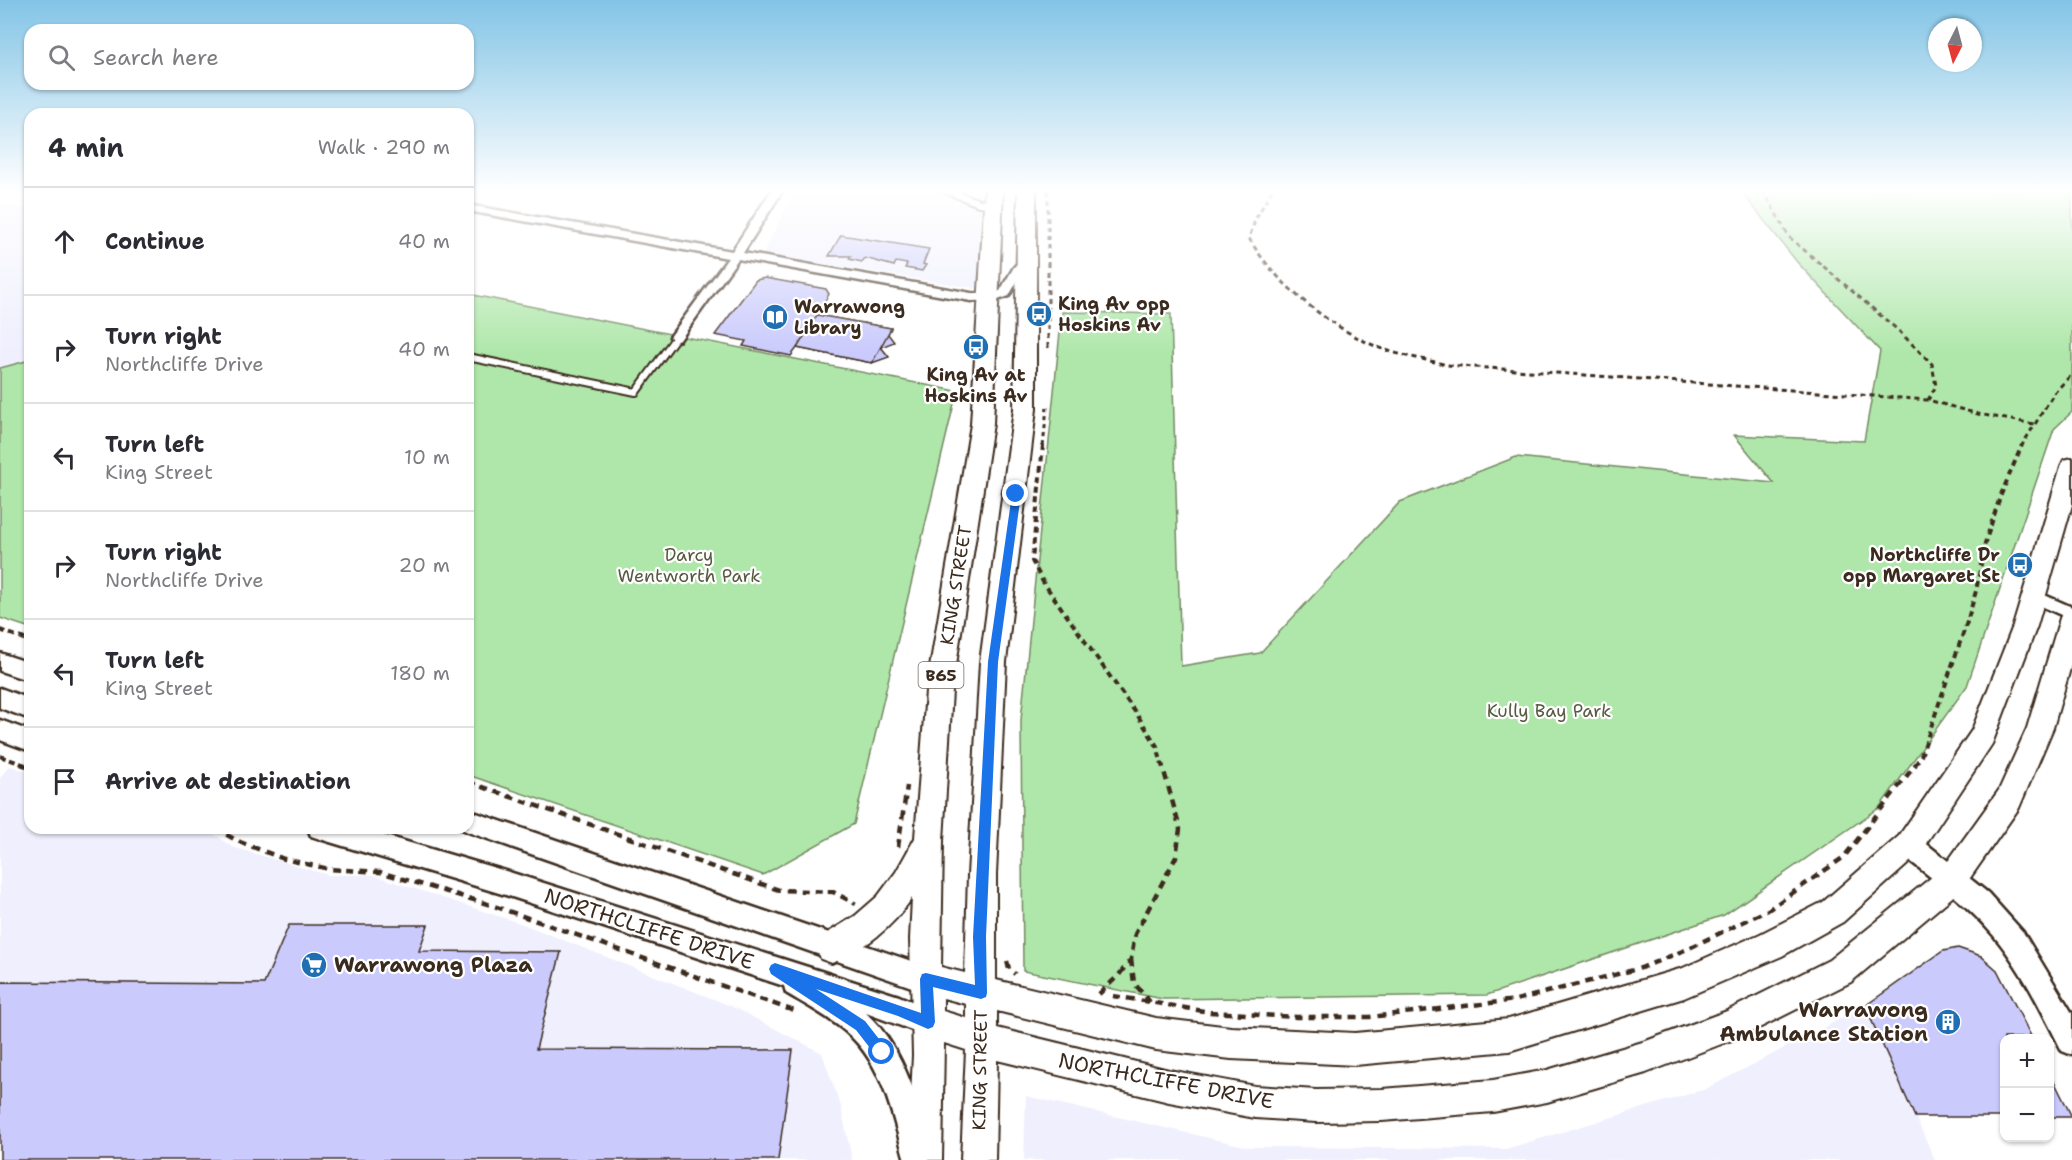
<!DOCTYPE html>
<html lang="en">
<head>
<meta charset="utf-8">
<style>
	body { margin:0; font-family:"Shantell Sans",sans-serif; background:#f7f7f7; color:#2b2b33 }
	.controls { position:absolute; right:18px; bottom:18px; display:grid; overflow:hidden; border-radius:12px; box-shadow:0 2px 4px #0004 }
	.controls button { width:54px; height:54px; display:grid; place-items:center; padding:0; border:0; border-bottom:2px solid #e1e1e2; background:#fff; color:#2b2b33; font:30px sans-serif }
	.compass { position:absolute; left:1928px; top:18px; width:54px; height:54px; border-radius:50%; background:#fff; box-shadow:0 2px 4px #0004; rotate:186deg }
	.stop { position:absolute; width:18px; height:18px; margin:-14px; border:4px solid #1a73e8; border-radius:50%; background:#fff }
	.stop.end { background:#1a73e8; border-color:#fff; box-shadow:0 2px 6px #0008 }
	.list { margin:0; padding:0; list-style:none }
	h2 { display:flex; justify-content:space-between; align-items:center; height:78px; margin:0; padding:0 24px; font-size:26px }
	h2 small { font-size:20px; font-weight:400; color:#7c7c81 }
	.list li { display:grid; grid-template-columns:39px 1fr auto; gap:18px; align-items:center; box-sizing:border-box; height:108px; padding:0 24px; border-top:2px solid #e1e1e2 }
	.list b { display:block; font-size:22px; white-space:nowrap }
	.list p { margin:0; font-size:20px; white-space:nowrap; color:#7c7c81 }
	.list em { font-size:20px; font-style:normal; color:#7c7c81 }
	.icon { flex:none; width:33px; height:33px; fill:none; stroke:currentColor; stroke-width:2; stroke-linecap:round; stroke-linejoin:round }
	.map { position:relative; flex:none; width:2072px; height:1160px; overflow:hidden }
	.search { position:absolute; background:#fff; box-shadow:0 2px 4px #0004; left:24px; top:24px; width:450px; height:66px; display:flex; align-items:center; gap:15px; box-sizing:border-box; padding:0 21px; border-radius:18px; color:#7c7c81; font-size:22px }
	.panel { position:absolute; background:#fff; box-shadow:0 2px 4px #0004; left:24px; top:108px; width:450px; height:726px; border-radius:18px }
	.map>svg:first-child { display:block }
</style>
</head>
<body>
<div class="map">
<svg width="2072" height="1160" viewBox="0 0 2072 1160">
	<rect width="100%" height="100%" fill="#fff"/>
	<filter id="ink" filterUnits="userSpaceOnUse"><feTurbulence type="fractalNoise" baseFrequency=".0167" numOctaves="2"/><feDisplacementMap in="SourceGraphic" scale="12" xChannelSelector="R" yChannelSelector="G"/><feConvolveMatrix kernelMatrix="1 2 1 2 8 2 1 2 1" color-interpolation-filters="sRGB"/></filter>
	<g filter="url(#ink)">
		<!-- built -->
		<g fill="#efeffe">
			<polygon points="795,190 984,190 980,289 763,254"/>
			<polygon points="0,204 30,209 30,360 0,368"/>
			<polygon points="9,766 30,772 30,828 206,828 232,847 328,875 373,875 525,925 731,1006 822,1053 841,1107 852,1160 0,1160 0,778"/>
			<polygon points="1865,1006 1935,1160 1024,1160 1026,1096 1248,1147 1506,1149 1706,1089"/>
		</g>
		<!-- green -->
		<g fill="#afe7aa" stroke="#758864" stroke-width="1.5">
			<polygon points="1740,190 2072,190 2072,412 2054,429 1967,686 1879,808 1724,915 1487,995 1163,999 1023,971 1021,720 1062,312 1171,314 1181,666 1260,653 1400,502 1516,457 1774,483 1734,435 1864,441 1880,351 1797,262"/>
			<polygon points="468,294 957,391 854,824 763,875 468,775"/>
			<polygon points="30,360 30,628 0,618 0,368"/>
		</g>
		<!-- building -->
		<g fill="#cacafd" stroke="#3b2a1e" stroke-width="1.5">
			<polygon points="841,235 929,249 923,264 926,265 922,271 905,268 907,264 896,262 894,266 865,258 862,262 849,259 851,256 829,256"/>
			<polygon points="765,278 826,289 829,294 817,315 891,328 888,334 894,342 881,347 889,357 872,363 797,348 791,356 743,346 746,341 715,335 756,280"/>
			<polygon points="817,315 891,328 872,363 797,348"/>
			<polygon points="289,925 428,925 419,951 561,952 536,1049 793,1050 778,1160 0,1160 0,982 264,984"/>
			<polygon points="1958,948 1981,956 1997,970 2032,1038 2004,1038 2004,1117 1915,1117 1865,1006 1943,951"/>
			<polygon points="2050,1073 2072,1117 2050,1117"/>
		</g>
		<g fill="none" stroke-linecap="round" stroke-linejoin="round">
			<!-- lane casing -->
			<g stroke="#3b2a1e" stroke-width="10">
				<g id="lane">
					<polyline points="948,191 979,203 992,204"/>
					<polyline points="468,357 636,392 676,337"/>
				</g>
			</g>
			<!-- street casing -->
			<g stroke="#3b2a1e" stroke-width="5">
				<g id="street">
					<polygon points="772,190 783,190 743,253 971,293 988,294 1000,291 1014,267 1023,258 1031,258 1033,261 1022,272 1009,296 998,300 971,301 738,259 680,340 676,341 670,337 728,258 468,211 468,205 732,251"/>
					<polygon points="2033,590 2072,607 2072,620 2028,600 2025,596 2028,592"/>
				</g>
			</g>
			<!-- secondary casing -->
			<g stroke="#3b2a1e" stroke-width="5">
				<g id="secondary">
					<polygon points="0,653 30,663 30,681 0,671"/>
					<polygon points="0,688 30,699 30,719 0,708"/>
					<polygon points="0,720 30,731 30,751 0,740"/>
					<polygon points="468,810 926,966 935,970 939,979 935,988 926,992 468,832 459,828 468,828"/>
					<path d="M308,828H359L509,872L899,996L938,1012L942,1022L938,1032L928,1036L866,1013C907,1050 919,1109 935,1160H905C892,1114 883,1063 845,1031C827,1016 806,1005 786,993L784,986L509,896L320,839L311,836Z"/>
					<path d="M1909,833L1918,837L1988,893L2023,932L2072,1013V1055L2062,1051C2042,1011 2022,970 1994,936C1967,904 1933,879 1900,853L1897,845L1900,837Z"/>
				</g>
			</g>
			<!-- primary casing -->
			<g stroke="#3b2a1e" stroke-width="4">
				<path id="primary" d="M985,190H1003L993,424L952,691L943,841L941,967L965,973L968,875L980,662L1014,409L1018,190H1036V409L1006,662L996,875V980L1156,1018L1231,1027L1355,1033L1509,1019L1683,968L1760,934L1823,902L1899,836L1972,730L2013,626L2061,466L2064,460L2072,458V505L2037,626L1992,744L1919,854L1843,922L1782,956L1684,998L1509,1051L1355,1065L1231,1059L1156,1050L997,1011V1028L1169,1070L1255,1086L1316,1090L1382,1089L1493,1080L1547,1070L1646,1041L1727,1011L1829,960L1943,868L1999,790L2027,728L2060,618L2063,611L2072,608V662L2053,728L2019,808L1963,888L1851,982L1745,1035L1646,1073L1547,1102L1493,1112L1382,1121L1316,1122L1255,1118L1169,1102L997,1060L995,1160H961L966,1050L944,1043L942,1160H908L913,1055L910,939L912,898C893,927 864,950 832,963L821,959L817,948L821,937L855,916L878,896L896,872L915,838L926,691L971,424ZM943,998L966,1004V1018L943,1011Z"/>
			</g>
			<!-- path-far2 -->
			<g stroke="#3b2a1e" stroke-width="3" stroke-dasharray="5 4" stroke-linecap="butt">
				<polyline points="1048,190 1048,351"/>
				<path d="M1272,190L1256,218L1249,238C1274,283 1332,329 1380,348C1401,356 1425,359 1447,365L1928,400L1978,414L2034,424"/>
				<polyline points="1763,190 1789,237 1900,332 1932,364 1936,386 1928,400"/>
				<polyline points="1043,447 1047,407"/>
				<polyline points="2021,447 2054,393 2072,374"/>
			</g>
			<!-- path-far1 -->
			<g stroke="#3b2a1e" stroke-width="4" stroke-dasharray="6 4.5" stroke-linecap="butt">
				<polyline points="1043,445 1032,561 1043,582 1138,716 1157,746 1162,765"/>
				<polyline points="0,630 30,641"/>
				<polyline points="0,756 25,765"/>
				<polyline points="1915,765 1921,756 1967,622 1976,591 1985,543 2000,497 2022,445"/>
			</g>
			<!-- path -->
			<g stroke="#3b2a1e" stroke-width="4.5" stroke-dasharray="8 6" stroke-linecap="butt">
				<polyline points="21,764 30,767"/>
				<polyline points="468,782 779,890 833,892 856,904"/>
				<polyline points="214,828 240,842 284,859 329,869 380,872 491,905 797,1012"/>
				<polyline points="898,847 907,786"/>
				<polyline points="1131,959 1134,983 1150,1002"/>
				<polyline points="1007,961 1009,969 1015,974"/>
				<polyline points="1099,994 1119,975 1131,959 1135,934 1176,857 1180,829 1162,764"/>
				<polyline points="1113,996 1210,1012 1296,1017 1370,1017 1516,1000 1641,968 1685,950 1768,910 1844,857 1916,764"/>
			</g>
			<!-- lane -->
			<use href="#lane" stroke="#fff" stroke-width="6"/>
			<!-- street -->
			<use href="#street" fill="#fff" fill-rule="evenodd"/>
			<!-- secondary -->
			<use href="#secondary" fill="#fff" fill-rule="evenodd"/>
			<!-- primary -->
			<use href="#primary" fill="#fff" fill-rule="evenodd"/>
		</g>
	</g>
	<!-- sky -->
	<linearGradient id="sky" x2="0" y2="1"><stop stop-color="#83c4e6"/><stop offset="0.54" stop-color="#fff"/><stop offset="1" stop-color="#fff" stop-opacity="0"/></linearGradient>
	<rect width="2072" height="353" fill="url(#sky)"/>
	<!-- route -->
	<polygon fill="#1a73e8" points="1016,490 1021,494 998,662 986,937 987,993 986,997 981,999 933,987 935,1022 933,1027 928,1029 898,1016 816,989 865,1021 886,1048 888,1052 886,1057 882,1059 877,1057 856,1030 771,974 769,969 771,965 775,963 921,1013 920,979 922,974 926,973 975,985 973,937 988,662 1012,494"/>
	<!-- icons -->
	<defs>
		<g id="bus-disc" transform="scale(1.35)"><circle r="9.5" fill="#1f6fb2" stroke="#fff"/><path d="M-5-6H5V4H4V6H2V4H-2V6H-4V4H-5ZM-3.5-4V0h7V-4ZM-3.5 1.2v1.5H-2V1.2ZM2 1.2v1.5H3.5V1.2Z" fill="#fff"/></g>
		<g id="library-disc" transform="scale(1.35)"><circle r="9.5" fill="#1f6fb2" stroke="#fff"/><path d="M-6-4Q-3-5.5-.7-3.5V5Q-3 3-6 4ZM6-4Q3-5.5 .7-3.5V5Q3 3 6 4Z" fill="#fff"/></g>
		<g id="supermarket-disc" transform="scale(1.35)"><circle r="9.5" fill="#1f6fb2" stroke="#fff"/><path d="M-6-5.5h2.5l.6 2H6L4.5 2H-2.5L-4.4-4H-6ZM-1.5 3.2a1.3 1.3 0 1 0 .1 0ZM3 3.2a1.3 1.3 0 1 0 .1 0Z" fill="#fff"/></g>
		<g id="building-disc" transform="scale(1.35)"><circle r="9.5" fill="#1f6fb2" stroke="#fff"/><path d="M-4-6H4V6H1V3H-1V6H-4ZM-2.5-4.3h1.7v1.8h-1.7ZM.8-4.3h1.7v1.8H.8ZM-2.5-1h1.7V.8h-1.7ZM.8-1h1.7V.8H.8Z" fill="#fff"/></g>
	</defs>
	<g fill-rule="evenodd">
		<use href="#bus-disc" x="1039" y="314"/>
		<use href="#library-disc" x="775" y="317"/>
		<use href="#bus-disc" x="976" y="347"/>
		<use href="#bus-disc" x="2020" y="565"/>
		<use href="#supermarket-disc" x="314" y="965"/>
		<use href="#building-disc" x="1948" y="1022"/>
	</g>
	<g text-anchor="middle" stroke-width="4.5" stroke-linejoin="round" paint-order="stroke">
		<!-- shield labels -->
		<rect fill="#fff" stroke="#766a62" stroke-width="1.5" x="918.5" y="662" width="45" height="26" rx="4.5"/>
		<g font-size="16" font-weight="bold" fill="#3b2a1e">
			<text x="941" y="681">B65</text>
		</g>
		<!-- poi labels -->
		<g font-size="18" font-weight="bold" fill="#3b2a1e" stroke="#fff" text-anchor="start">
			<text x="1058" y="310">King Av opp<tspan x="1058" dy="21">Hoskins Av</tspan></text>
			<text x="794" y="313">Warrawong<tspan x="794" dy="21">Library</tspan></text>
			<text x="976" y="381" text-anchor="middle">King Av at<tspan x="976" dy="21">Hoskins Av</tspan></text>
			<text x="2000" y="561" text-anchor="end">Northcliffe Dr<tspan x="2000" dy="21">opp Margaret St</tspan></text>
		</g>
		<!-- park labels -->
		<g font-size="18" fill="#585941" stroke="#fff">
			<text x="689" y="561">Darcy<tspan x="689" dy="21">Wentworth Park</tspan></text>
			<text x="1549" y="717">Kully Bay Park</text>
		</g>
		<!-- street labels -->
		<g font-size="18" fill="#3b2a1e" stroke="#fff">
			<text transform="translate(956 585) rotate(-81)" y="6">KING STREET</text>
			<text transform="translate(980 1070) rotate(-89)" y="6">KING STREET</text>
		</g>
		<!-- near-street labels -->
		<g font-size="21" fill="#3b2a1e" stroke="#fff">
			<text transform="translate(649 929) rotate(18)" y="7">NORTHCLIFFE DRIVE</text>
			<text transform="translate(1166 1081) rotate(11)" y="7">NORTHCLIFFE DRIVE</text>
		</g>
		<!-- near-poi labels -->
		<g font-size="21" font-weight="bold" fill="#3b2a1e" stroke="#fff" text-anchor="start">
			<text x="334" y="972">Warrawong Plaza</text>
			<text x="1928" y="1017" text-anchor="end">Warrawong<tspan x="1928" dy="24">Ambulance Station</tspan></text>
		</g>
	</g>
</svg>
<div class="controls">
<button>+</button>
<button>−</button>
</div>
<svg class="compass" viewBox="-18 -18 36 36"><path d="M0-13l5 13h-10z" fill="#e53935"/><path d="M0 13l5-13h-10z" fill="#7c7c81"/></svg>
<div class="stop" style="left:882px;top:1052px"></div>
<div class="stop end" style="left:1016px;top:494px"></div>
<div class="search"><svg class="icon" aria-label="search" viewBox="0 0 24 24"><circle cx="10" cy="10" r="6"/><path d="M15 15l6 6"/></svg>Search here</div>
<section class="panel">
<h2>4 min<small>Walk · 290 m</small></h2>
<ul class="list">
<li><svg class="icon" aria-label="ahead" viewBox="0 0 24 24"><path d="M12 20V5M6 11l6-6 6 6"/></svg><div><b>Continue</b></div><em>40 m</em></li>
<li><svg class="icon" aria-label="right" viewBox="0 0 24 24"><path d="M7 20v-9h11M14 6l5 5-5 5"/></svg><div><b>Turn right</b><p>Northcliffe Drive</p></div><em>40 m</em></li>
<li><svg class="icon" aria-label="left" viewBox="0 0 24 24"><path d="M17 20v-9H6M10 6l-5 5 5 5"/></svg><div><b>Turn left</b><p>King Street</p></div><em>10 m</em></li>
<li><svg class="icon" aria-label="right" viewBox="0 0 24 24"><path d="M7 20v-9h11M14 6l5 5-5 5"/></svg><div><b>Turn right</b><p>Northcliffe Drive</p></div><em>20 m</em></li>
<li><svg class="icon" aria-label="left" viewBox="0 0 24 24"><path d="M17 20v-9H6M10 6l-5 5 5 5"/></svg><div><b>Turn left</b><p>King Street</p></div><em>180 m</em></li>
<li><svg class="icon" aria-label="arrive" viewBox="0 0 24 24"><path d="M6 21V4h12l-3 4 3 4H6"/></svg><div><b>Arrive at destination</b></div></li>
</ul>
</section>
</div>
</body>
</html>
